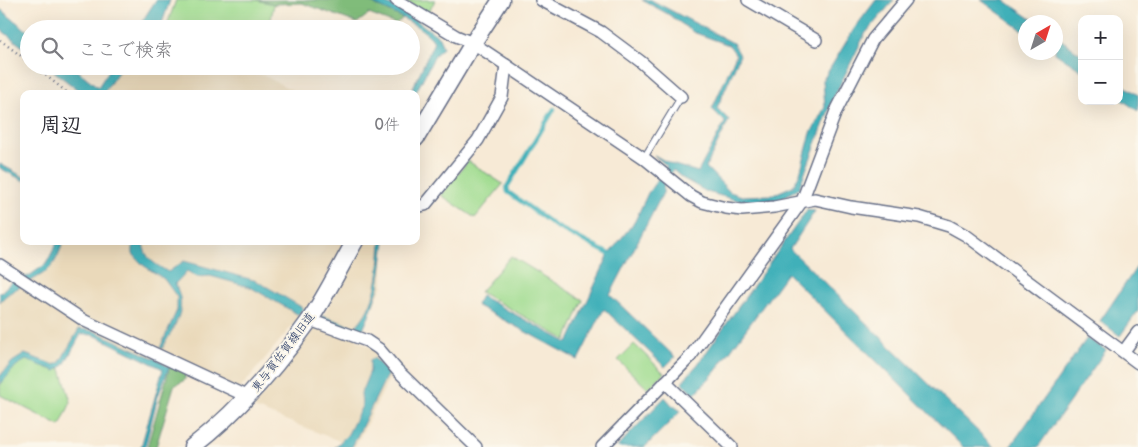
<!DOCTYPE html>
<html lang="ja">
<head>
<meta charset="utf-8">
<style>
	body { margin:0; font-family:"Balsamiq Sans","Klee One",sans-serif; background:#f2f2f3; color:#2b2b33 }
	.controls { position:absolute; right:15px; top:15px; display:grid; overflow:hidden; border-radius:10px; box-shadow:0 5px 20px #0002 }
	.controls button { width:45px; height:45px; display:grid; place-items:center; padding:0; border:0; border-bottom:1px solid #e1e1e2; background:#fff; color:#2b2b33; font:25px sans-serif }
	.compass { position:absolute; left:1018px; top:15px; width:45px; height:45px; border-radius:50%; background:#fff; box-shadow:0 5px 20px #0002; rotate:39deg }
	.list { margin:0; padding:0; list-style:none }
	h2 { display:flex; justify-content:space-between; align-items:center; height:65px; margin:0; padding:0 20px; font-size:21px }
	h2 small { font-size:16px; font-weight:400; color:#7c7c81 }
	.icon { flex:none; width:28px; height:28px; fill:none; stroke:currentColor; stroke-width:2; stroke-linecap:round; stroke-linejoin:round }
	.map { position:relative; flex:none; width:1138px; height:447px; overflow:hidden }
	.search { position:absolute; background:#fff; box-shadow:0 5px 20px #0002; left:20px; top:20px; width:400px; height:55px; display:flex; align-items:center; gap:12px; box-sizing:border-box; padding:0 18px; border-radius:28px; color:#7c7c81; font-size:19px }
	.panel { position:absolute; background:#fff; box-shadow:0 5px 20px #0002; left:20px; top:90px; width:400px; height:155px; border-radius:10px }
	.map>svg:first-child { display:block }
</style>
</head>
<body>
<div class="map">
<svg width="1138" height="447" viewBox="0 0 1138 447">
	<rect width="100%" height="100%" fill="#fbf7ec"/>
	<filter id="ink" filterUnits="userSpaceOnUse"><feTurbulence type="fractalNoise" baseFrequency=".02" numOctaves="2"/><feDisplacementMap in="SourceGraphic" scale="10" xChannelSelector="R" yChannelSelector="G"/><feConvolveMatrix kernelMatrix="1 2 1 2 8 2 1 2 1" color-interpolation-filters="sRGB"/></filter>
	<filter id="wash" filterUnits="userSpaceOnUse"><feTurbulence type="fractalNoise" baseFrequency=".0096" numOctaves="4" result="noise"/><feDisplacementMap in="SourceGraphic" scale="20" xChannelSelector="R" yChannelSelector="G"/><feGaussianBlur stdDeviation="1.12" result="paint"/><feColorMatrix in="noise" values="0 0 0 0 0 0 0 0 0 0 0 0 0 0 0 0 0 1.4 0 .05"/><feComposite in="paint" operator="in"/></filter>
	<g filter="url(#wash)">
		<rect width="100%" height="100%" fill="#f7ead6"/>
		<!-- built -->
		<g fill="#ead9ba">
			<polygon points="115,66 246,66 299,94 96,94"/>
			<polygon points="61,241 347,241 307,308 234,396 82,327 60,366 0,382 0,296 49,266"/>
			<polygon points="364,241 383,241 383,285 357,340 375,350 391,375 355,447 254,408 320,322"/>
		</g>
		<!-- green -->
		<g fill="#a0dc90" stroke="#5e8677">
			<polygon points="176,0 257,0 274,4 269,29 174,29 167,25"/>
			<polygon points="404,0 435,0 428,14"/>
			<polygon points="468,161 503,184 475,218 441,195"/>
			<polygon points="511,256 583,300 566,340 480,292"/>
			<polygon points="634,344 664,373 648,389 618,360"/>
			<polygon points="22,356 60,366 71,402 60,426 0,395 0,382"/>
		</g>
		<!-- forest -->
		<g fill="#80bc7a" stroke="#4e766c">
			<polygon points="257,0 365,0 403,18 395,24 369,14 357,23 302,3 274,4"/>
			<polygon points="170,366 185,373 185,380 174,386 156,447 147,447"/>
		</g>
		<!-- water -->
		<g fill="#40b0b9" stroke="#2e708c">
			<polygon points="156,0 170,0 160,29 137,29"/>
			<path d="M365,0H379L406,13L439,37L443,48L435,55L415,94H410L434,42C425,26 382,8 365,0Z"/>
			<polygon points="642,0 651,0 733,43 740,55 717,108 729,120 706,167 730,192 742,196 772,195 793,186 800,173 811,133 825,107 823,80 854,29 876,0 894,0 865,34 834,97 799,188 779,200 740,201 707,192 682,178 673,170 664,182 663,193 610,295 675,357 665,367 604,309 578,360 476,305 481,296 568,343 609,254 635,221 648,193 667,166 654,155 671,164 698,172 725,122 712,109 736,55 729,45 693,32 668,14"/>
			<polygon points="981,0 1004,0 1036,22 1026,22 1025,32"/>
			<polygon points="0,9 29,32 29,52 0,29"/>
			<polygon points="1056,36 1082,55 1082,71 1055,53"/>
			<polygon points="47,66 72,66 98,87 112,66 122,66 103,94 83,94"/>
			<polygon points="1119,82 1138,95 1138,111 1119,98"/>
			<polygon points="0,164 24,177 24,181 0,168"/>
			<polygon points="807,210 815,211 790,249 994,447 963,447 787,273 715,372 694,395 682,382 698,364"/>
			<path d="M58,241H64C60,250 56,263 49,269C36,281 9,289 0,302V293L12,281L29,276L46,264Z"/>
			<path d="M133,241H143C144,259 154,263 168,272L184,261L257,281L303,308L299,315L250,287L210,276L197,277L187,271L175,284C189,310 174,325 162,349L160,348L177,310V297L164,279L143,265L133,254Z"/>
			<path d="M381,241H385L379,287L369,316L361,334L320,318L323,316L355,327C378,304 379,272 381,241Z"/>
			<polygon points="1138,265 1138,311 1120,336 1100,321"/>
			<polygon points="79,329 94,331 156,359 169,367 158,396 145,447 141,447 163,369 94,335 81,334 64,365 56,371 26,360 16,366 0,385 0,376 12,362 25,354 54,365 60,362"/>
			<polygon points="1087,338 1106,350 1038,447 1010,447"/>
			<polygon points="374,358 388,373 352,447 335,447 348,434 362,406 361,393 370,371 370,360"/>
			<polygon points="665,397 672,405 681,411 645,447 617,447"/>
		</g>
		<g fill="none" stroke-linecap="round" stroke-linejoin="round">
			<!-- stream -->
			<polyline stroke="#40b0b9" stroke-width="4.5" points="554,109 507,187 508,192 555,226 609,254"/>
		</g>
	</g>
	<g filter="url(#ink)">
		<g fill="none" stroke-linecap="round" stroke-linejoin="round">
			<!-- lane casing -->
			<g stroke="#687088" stroke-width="8">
				<polyline id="lane" points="644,158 681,97"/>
			</g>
			<!-- street casing -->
			<g stroke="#687088" stroke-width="14">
				<g id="street">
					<polyline points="396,0 456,36 473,43 506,65 644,158 691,196 702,202 726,208 742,210 774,207 815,199 851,207 919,217 949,226 967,236 1138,363"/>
					<polyline points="541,0 601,32 640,61 681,97"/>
					<polyline points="748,0 816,40"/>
					<polyline points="416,207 425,205 478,140 502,97 506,65"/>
					<polyline points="0,265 85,321 248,397"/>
					<polyline points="310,320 367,341 379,349 397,370 476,447"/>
					<polyline points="1124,351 1138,332"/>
					<polyline points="665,382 732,447"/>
					<polyline points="602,447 690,357 802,201 836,111 873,39 906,0"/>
				</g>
			</g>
			<!-- secondary casing -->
			<g stroke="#687088" stroke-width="19">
				<g id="secondary">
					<polyline points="416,138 473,43 501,0"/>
					<path d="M192,447C238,412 276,367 309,321C326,296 340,267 355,241"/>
				</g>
			</g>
			<!-- path -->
			<g stroke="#687088" stroke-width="2.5" stroke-dasharray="1 4" stroke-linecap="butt">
				<polyline points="0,40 29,62"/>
				<polyline points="34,66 69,94"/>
			</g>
			<!-- lane -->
			<use href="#lane" stroke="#fff" stroke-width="5.5"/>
			<!-- street -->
			<use href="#street" stroke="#fff" stroke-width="11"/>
			<!-- secondary -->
			<use href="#secondary" stroke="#fff" stroke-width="16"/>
		</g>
	</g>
	<g text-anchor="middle" stroke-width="4" stroke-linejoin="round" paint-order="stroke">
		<!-- street labels -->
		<g font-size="12" fill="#1b2f5e" stroke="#fbf7ec">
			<text transform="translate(283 352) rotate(-53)" y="4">東与賀佐賀線旧道</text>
		</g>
	</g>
</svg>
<div class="controls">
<button>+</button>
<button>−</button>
</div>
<svg class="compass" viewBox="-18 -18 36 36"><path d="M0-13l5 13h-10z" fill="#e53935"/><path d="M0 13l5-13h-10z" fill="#7c7c81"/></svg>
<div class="search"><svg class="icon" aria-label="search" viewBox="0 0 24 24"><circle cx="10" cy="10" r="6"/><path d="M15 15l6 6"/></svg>ここで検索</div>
<section class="panel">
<h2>周辺<small>0件</small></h2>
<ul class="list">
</ul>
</section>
</div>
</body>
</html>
